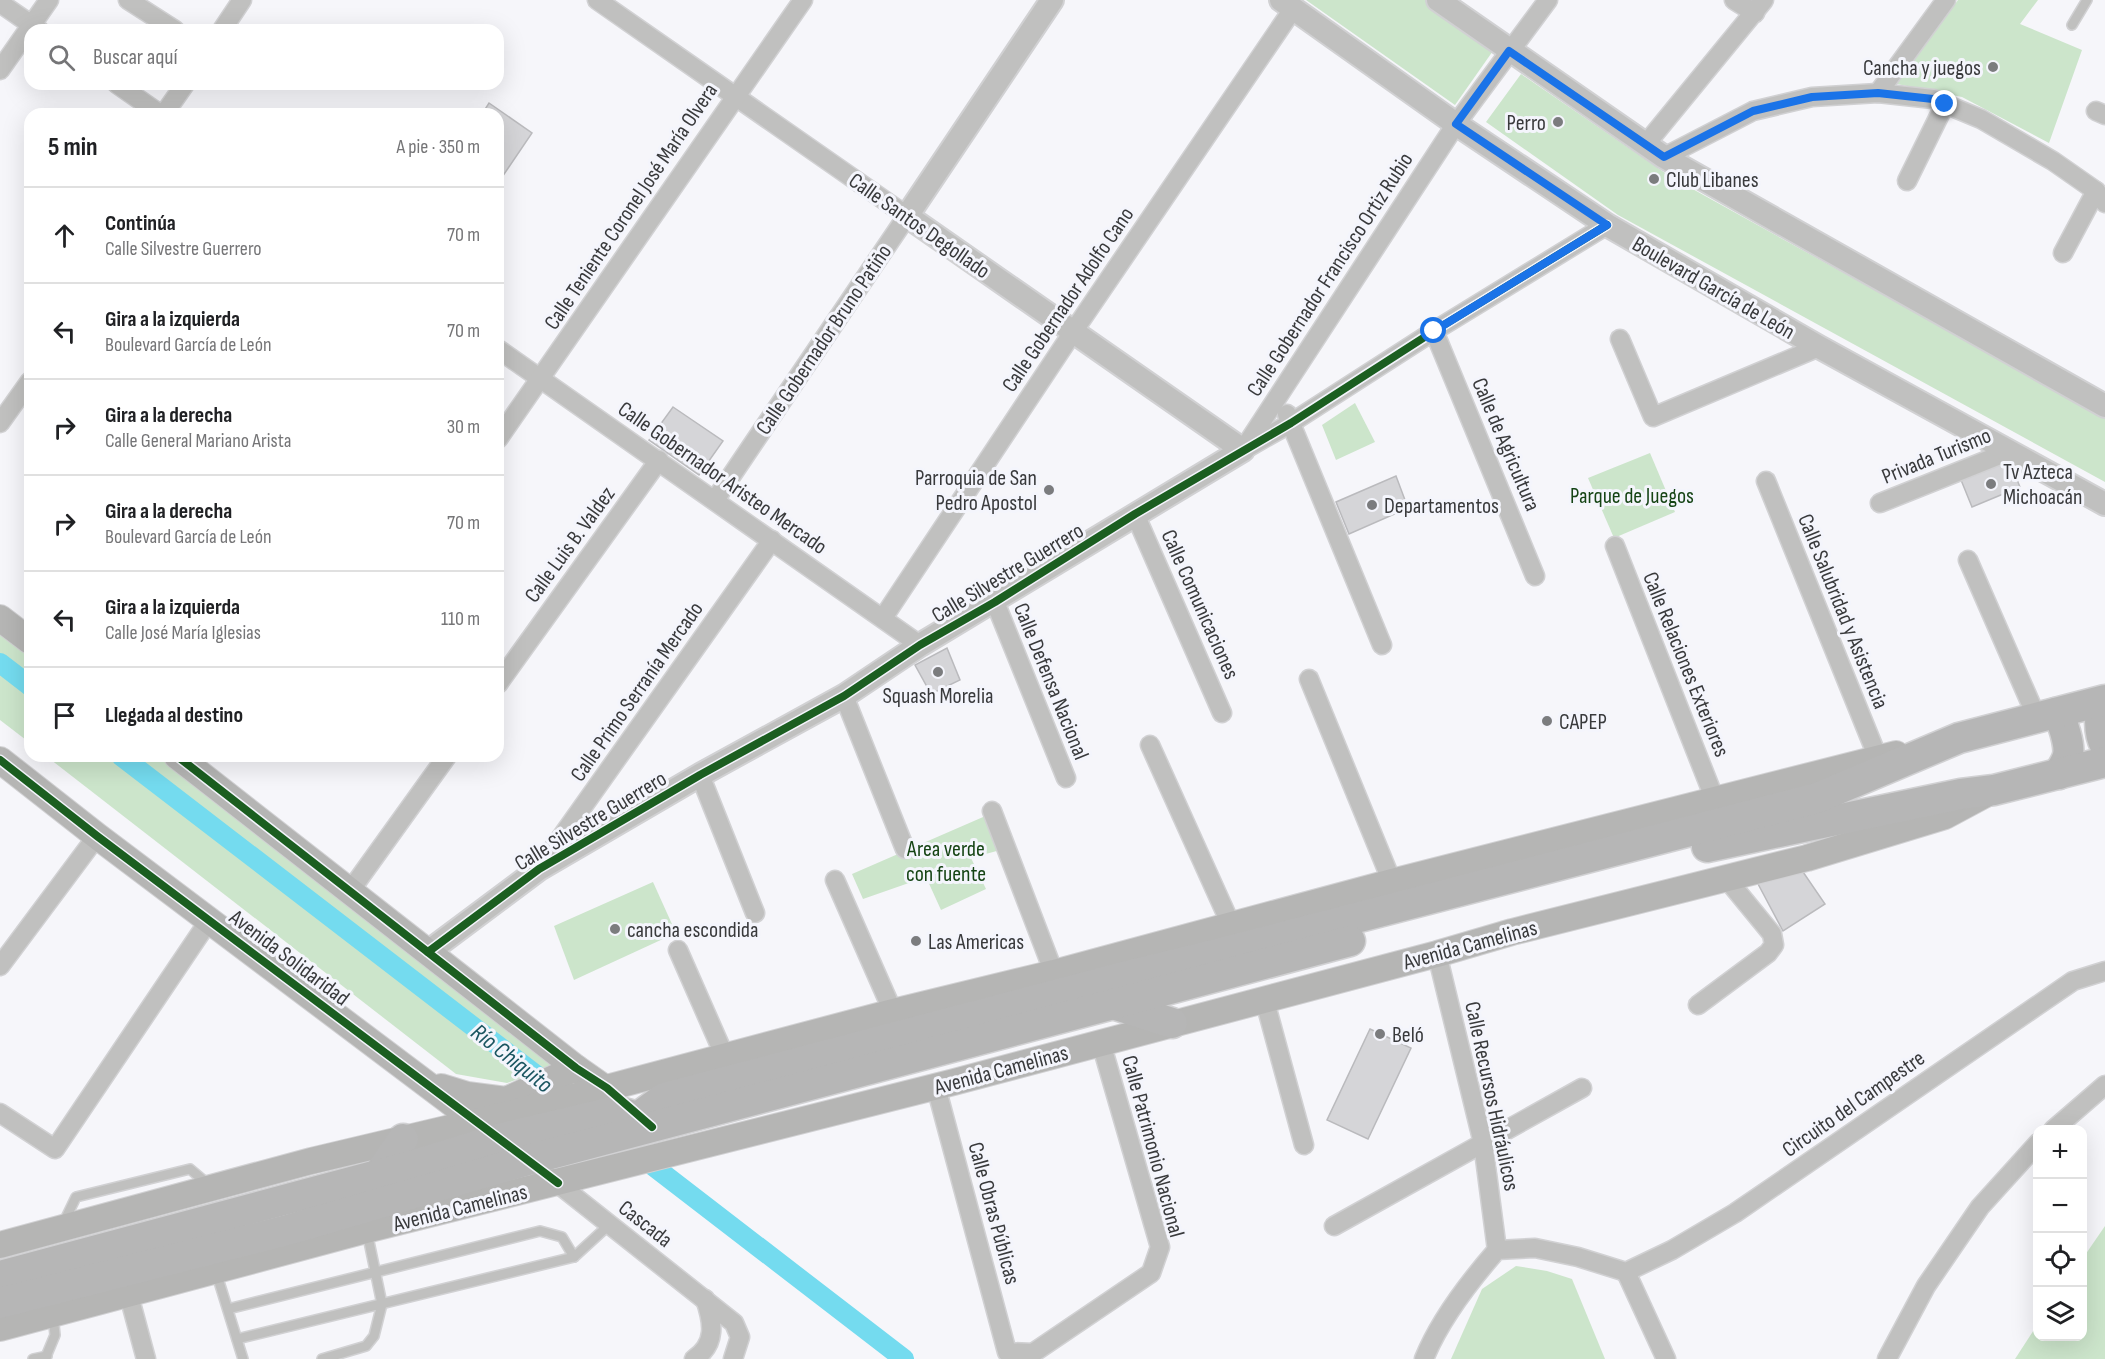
<!DOCTYPE html>
<html lang="es">
<head>
<meta charset="utf-8">
<style>
	body { margin:0; font-family:"Sofia Sans Condensed",sans-serif; background:#f6f6f6; color:#202124 }
	.controls { position:absolute; right:18px; bottom:18px; display:grid; overflow:hidden; border-radius:12px; box-shadow:0 6px 24px #0002 }
	.controls button { width:54px; height:54px; display:grid; place-items:center; padding:0; border:0; border-bottom:2px solid #e0e0e0; background:#fff; color:#202124; font:30px sans-serif }
	.stop { position:absolute; width:18px; height:18px; margin:-14px; border:4px solid #1a73e8; border-radius:50%; background:#fff }
	.stop.end { background:#1a73e8; border-color:#fff; box-shadow:0 2px 6px #0008 }
	.list { margin:0; padding:0; list-style:none }
	h2 { display:flex; justify-content:space-between; align-items:center; height:78px; margin:0; padding:0 24px; font-size:26px }
	h2 small { font-size:20px; font-weight:400; color:#757577 }
	.list li { display:grid; grid-template-columns:39px 1fr auto; gap:18px; align-items:center; box-sizing:border-box; height:96px; padding:0 24px; border-top:2px solid #e0e0e0 }
	.list b { display:block; font-size:22px; white-space:nowrap }
	.list p { margin:0; font-size:20px; white-space:nowrap; color:#757577 }
	.list em { font-size:20px; font-style:normal; color:#757577 }
	.icon { flex:none; width:33px; height:33px; fill:none; stroke:currentColor; stroke-width:2; stroke-linecap:round; stroke-linejoin:round }
	.map { position:relative; flex:none; width:2105px; height:1359px; overflow:hidden }
	.search { position:absolute; background:#fff; box-shadow:0 6px 24px #0002; left:24px; top:24px; width:480px; height:66px; display:flex; align-items:center; gap:15px; box-sizing:border-box; padding:0 21px; border-radius:18px; color:#757577; font-size:22px }
	.panel { position:absolute; background:#fff; box-shadow:0 6px 24px #0002; left:24px; top:108px; width:480px; height:654px; border-radius:18px }
	.map>svg:first-child { display:block }
</style>
</head>
<body>
<div class="map">
<svg width="2105" height="1359" viewBox="0 0 2105 1359">
	<rect width="100%" height="100%" fill="#f6f6fa"/>
	<!-- green -->
	<g fill="#cce5cb">
		<polygon points="1306,0 1427,0 1495,48 1455,105"/>
		<polygon points="1958,0 2038,0 2020,24 2082,50 2049,143 1962,97 1897,84"/>
		<polygon points="1521,74 1671,177 2105,418 2105,482 1618,215 1486,122"/>
		<polygon points="1355,403 1375,442 1336,460 1322,425"/>
		<polygon points="1650,453 1675,512 1614,538 1588,478"/>
		<polygon points="0,614 30,637 30,743 0,720"/>
		<polygon points="46,756 182,756 570,1060 507,1083 456,1074"/>
		<polygon points="990,814 1004,849 971,858 986,889 941,910 926,877 863,899 852,874"/>
		<polygon points="653,882 676,933 574,980 554,926"/>
		<polygon points="2105,1226 2105,1359 2015,1359 2037,1325 2038,1336 2082,1336 2083,1258"/>
		<polygon points="1516,1266 1547,1271 1572,1279 1605,1359 1451,1359 1482,1289"/>
	</g>
	<g fill="none" stroke-linecap="round" stroke-linejoin="round">
		<!-- canal -->
		<g stroke="#74dbef" stroke-width="20">
			<polyline points="0,663 30,686"/>
			<polyline points="121,756 553,1088"/>
			<polyline points="609,1132 904,1359"/>
		</g>
	</g>
	<!-- building -->
	<g fill="#d5d5d8" stroke="#bababd" stroke-width="1.5">
		<polygon points="489,103 532,133 498,183 498,114 482,114"/>
		<polygon points="673,407 723,441 699,475 649,440"/>
		<polygon points="2009,460 2020,487 1972,507 1961,480"/>
		<polygon points="1396,476 1408,508 1349,534 1336,502"/>
		<polygon points="947,648 960,680 931,694 915,665"/>
		<polygon points="1801,869 1825,904 1783,931 1757,882"/>
		<polygon points="1370,1029 1411,1048 1368,1139 1327,1120"/>
	</g>
	<g fill="none" stroke-linecap="round" stroke-linejoin="round">
		<!-- service casing -->
		<g stroke="#d1d1d3" stroke-width="12">
			<g id="service">
				<polyline points="2072,25 2087,0"/>
				<polyline points="63,1224 76,1197 190,1169 209,1185"/>
				<polyline points="216,1272 243,1359"/>
				<polyline points="228,1309 540,1231 562,1237 574,1257"/>
				<polyline points="237,1339 574,1257 610,1224"/>
				<polyline points="33,1359 47,1356"/>
				<polyline points="45,1359 55,1335 53,1315"/>
				<polyline points="322,1359 366,1346 374,1336 382,1304 367,1232"/>
			</g>
		</g>
		<!-- minor casing -->
		<g stroke="#d1d1d3" stroke-width="21">
			<g id="minor">
				<polyline points="128,0 175,30"/>
				<polyline points="597,0 907,216 715,500"/>
				<polyline points="1734,0 1755,13"/>
				<polyline points="0,3 39,30"/>
				<polyline points="222,30 242,0"/>
				<polyline points="0,70 49,0"/>
				<polyline points="117,84 160,114"/>
				<polyline points="1878,93 1946,0"/>
				<polyline points="2096,111 2105,115"/>
				<polyline points="164,114 185,84"/>
				<polyline points="1646,144 1764,0"/>
				<polyline points="1664,157 1753,111 1812,97 1878,93 1933,99 1981,119 2053,161 2096,191 2105,203"/>
				<polyline points="1907,181 1945,104"/>
				<polyline points="2063,253 2096,191"/>
				<polyline points="1434,331 1535,576"/>
				<polyline points="1620,339 1653,417 1819,347"/>
				<polyline points="498,349 920,645"/>
				<polyline points="1287,414 1382,645"/>
				<polyline points="0,423 30,381"/>
				<polyline points="498,439 803,0"/>
				<polyline points="1247,448 1291,423 1434,331 1607,225"/>
				<polyline points="1243,450 1456,124 1548,0"/>
				<polyline points="1766,481 1878,758"/>
				<polyline points="1880,503 2010,451"/>
				<polyline points="1135,514 1222,713"/>
				<polyline points="1615,546 1715,800"/>
				<polyline points="1968,560 2037,718"/>
				<polyline points="995,602 1066,778"/>
				<polyline points="883,618 1073,332 1293,9"/>
				<polyline points="1309,679 1392,882"/>
				<polyline points="498,684 659,460"/>
				<polyline points="844,696 905,849"/>
				<polyline points="1150,745 1232,927"/>
				<polyline points="700,775 755,913"/>
				<polyline points="992,811 1054,973"/>
				<polyline points="540,867 772,540"/>
				<polyline points="835,880 893,1012"/>
				<polyline points="350,891 447,756"/>
				<polyline points="678,950 725,1057"/>
				<polyline points="1437,954 1483,1143 1497,1250"/>
				<polyline points="0,966 97,836"/>
				<polyline points="1264,998 1304,1145"/>
				<polyline points="1698,1005 1768,953 1774,945 1772,934 1726,878"/>
				<polyline points="936,1087 1007,1352 1033,1353 1151,1273 1160,1247 1101,1043"/>
				<polyline points="0,1113 55,1149 210,919"/>
				<polyline points="2053,1130 2105,1085"/>
				<polyline points="528,1160 734,1323 740,1337 733,1359"/>
				<polyline points="1334,1226 1582,1088"/>
				<polyline points="1626,1272 1666,1359"/>
				<polyline points="128,1292 146,1359"/>
				<path d="M694,1359C717,1344 713,1322 705,1299"/>
				<path d="M1424,1359C1440,1319 1469,1282 1497,1250L1535,1248L1578,1257L1626,1272L1672,1250L1735,1213L2073,981L2105,971"/>
				<polyline points="1887,1359 1926,1286 1980,1207 2038,1143"/>
			</g>
		</g>
		<!-- tertiary casing -->
		<g stroke="#d1d1d3" stroke-width="26">
			<g id="tertiary">
				<polyline points="1281,0 1456,124 1607,225 1819,347 2105,504"/>
				<polyline points="1438,0 1664,157 2105,406"/>
				<polyline points="428,952 539,869 700,775 844,696 920,645 1243,450 907,216 1052,0"/>
			</g>
		</g>
		<!-- secondary casing -->
		<g stroke="#d1d1d3" stroke-width="28">
			<g id="secondary">
				<polyline points="0,618 30,641"/>
				<polyline points="177,756 576,1068 613,1094"/>
				<polyline points="0,760 97,836 485,1128"/>
				<polyline points="441,1087 467,1095 506,1100 576,1068"/>
				<polyline points="0,1245 311,1161 505,1115 893,1012 1054,973 1392,882 1896,754"/>
				<polyline points="0,1328 366,1230 954,1082 1437,954 1512,932 1807,858 1945,816 1986,794"/>
			</g>
		</g>
		<!-- trunk casing -->
		<g stroke="#d1d1d3" stroke-width="33">
			<g id="trunk">
				<path d="M2105,701C2098,712 2099,734 2105,745"/>
				<path d="M2056,713C2063,719 2070,746 2068,755C2067,761 2062,768 2059,774"/>
				<polyline points="1707,847 1961,794 1994,790 2105,762"/>
				<polyline points="1113,1004 1172,1023"/>
				<polyline points="379,1174 403,1139"/>
				<polyline points="0,1276 407,1167 498,1139 616,1111 638,1117 664,1098 1123,977 1217,954 1817,798 1959,738 2105,700"/>
				<polyline points="0,1303 291,1229 528,1160 1350,941"/>
			</g>
		</g>
		<!-- service -->
		<use href="#service" stroke="#c0c0bf" stroke-width="9"/>
		<!-- minor -->
		<use href="#minor" stroke="#c0c0bf" stroke-width="18"/>
		<!-- tertiary -->
		<use href="#tertiary" stroke="#c0c0bf" stroke-width="22"/>
		<!-- secondary -->
		<use href="#secondary" stroke="#b5b5b4" stroke-width="26"/>
		<!-- trunk -->
		<use href="#trunk" stroke="#b6b6b6" stroke-width="30"/>
		<!-- cycleway casing -->
		<g stroke="#f4f5fc" stroke-width="11">
			<g id="cycleway">
				<polyline points="177,756 576,1068 607,1088 652,1127"/>
				<polyline points="0,760 97,836 558,1183"/>
				<polyline points="428,952 539,869 700,775 844,696 920,645 995,602 1135,514 1291,423 1434,331 1607,225"/>
			</g>
		</g>
		<!-- cycleway -->
		<use href="#cycleway" stroke="#1b5e20" stroke-width="8"/>
	</g>
	<g fill="none" stroke-linecap="round" stroke-linejoin="round">
		<!-- route -->
		<polyline stroke="#1a73e8" stroke-width="8" points="1434,331 1607,225 1456,124 1509,51 1664,157 1753,111 1812,97 1878,93 1933,99 1945,104"/>
	</g>
	<!-- markers -->
	<g fill="#7b7c7e" stroke="#f4f5fc" stroke-width="2">
		<circle cx="1993" cy="67" r="6"/>
		<circle cx="1558" cy="122" r="6"/>
		<circle cx="1654" cy="179" r="6"/>
		<circle cx="1991" cy="484" r="6"/>
		<circle cx="1049" cy="490" r="6"/>
		<circle cx="1372" cy="505" r="6"/>
		<circle cx="938" cy="672" r="6"/>
		<circle cx="1547" cy="721" r="6"/>
		<circle cx="615" cy="929" r="6"/>
		<circle cx="916" cy="941" r="6"/>
		<circle cx="1380" cy="1034" r="6"/>
	</g>
	<g text-anchor="middle" stroke-width="6" stroke-linejoin="round" paint-order="stroke">
		<!-- poi labels -->
		<g font-size="22" fill="#393a3c" stroke="#f4f5fc" text-anchor="start">
			<text x="1981" y="75" text-anchor="end">Cancha y juegos</text>
			<text x="1546" y="130" text-anchor="end">Perro</text>
			<text x="1666" y="187">Club Libanes</text>
			<text x="2003" y="479">Tv Azteca<tspan x="2003" dy="25">Michoacán</tspan></text>
			<text x="1037" y="485" text-anchor="end">Parroquia de San<tspan x="1037" dy="25">Pedro Apostol</tspan></text>
			<text x="1384" y="513">Departamentos</text>
			<text x="938" y="703" text-anchor="middle">Squash Morelia</text>
			<text x="1559" y="729">CAPEP</text>
			<text x="627" y="937">cancha escondida</text>
			<text x="928" y="949">Las Americas</text>
			<text x="1392" y="1042">Beló</text>
		</g>
		<!-- street labels -->
		<g font-size="22" fill="#393a3c" stroke="#f4f5fc">
			<text transform="translate(630 206) rotate(-56)" y="8">Calle Teniente Coronel José María Olvera</text>
			<text transform="translate(920 225) rotate(35)" y="8">Calle Santos Degollado</text>
			<text transform="translate(1329 274) rotate(-57)" y="8">Calle Gobernador Francisco Ortiz Rubio</text>
			<text transform="translate(1714 287) rotate(30)" y="8">Boulevard García de León</text>
			<text transform="translate(1067 299) rotate(-56)" y="8">Calle Gobernador Adolfo Cano</text>
			<text transform="translate(823 339) rotate(-56)" y="8">Calle Gobernador Bruno Patiño</text>
			<text transform="translate(1507 444) rotate(67)" y="8">Calle de Agricultura</text>
			<text transform="translate(1936 455) rotate(-22)" y="8">Privada Turismo</text>
			<text transform="translate(723 477) rotate(35)" y="8">Calle Gobernador Aristeo Mercado</text>
			<text transform="translate(569 544) rotate(-54)" y="8">Calle Luis B. Valdez</text>
			<text transform="translate(1007 572) rotate(-31)" y="8">Calle Silvestre Guerrero</text>
			<text transform="translate(1201 604) rotate(66)" y="8">Calle Comunicaciones</text>
			<text transform="translate(1844 611) rotate(68)" y="8">Calle Salubridad y Asistencia</text>
			<text transform="translate(1687 664) rotate(68)" y="8">Calle Relaciones Exteriores</text>
			<text transform="translate(1052 681) rotate(68)" y="8">Calle Defensa Nacional</text>
			<text transform="translate(636 691) rotate(-55)" y="8">Calle Primo Serranía Mercado</text>
			<text transform="translate(590 820) rotate(-31)" y="8">Calle Silvestre Guerrero</text>
			<text transform="translate(1470 944) rotate(-15)" y="8">Avenida Camelinas</text>
			<text transform="translate(290 957) rotate(37)" y="8">Avenida Solidaridad</text>
			<text transform="translate(1001 1069) rotate(-15)" y="8">Avenida Camelinas</text>
			<text transform="translate(1493 1096) rotate(78)" y="8">Calle Recursos Hidráulicos</text>
			<text transform="translate(1853 1103) rotate(-35)" y="8">Circuito del Campestre</text>
			<text transform="translate(1154 1146) rotate(75)" y="8">Calle Patrimonio Nacional</text>
			<text transform="translate(460 1207) rotate(-14)" y="8">Avenida Camelinas</text>
			<text transform="translate(995 1213) rotate(75)" y="8">Calle Obras Públicas</text>
			<text transform="translate(646 1223) rotate(38)" y="8">Cascada</text>
		</g>
		<!-- park labels -->
		<g font-size="22" fill="#154414" stroke="#f4f5fc">
			<text x="1632" y="503">Parque de Juegos</text>
			<text x="946" y="856">Area verde<tspan x="946" dy="25">con fuente</tspan></text>
		</g>
		<!-- water labels -->
		<g font-size="24" font-style="italic" fill="#1a5560" stroke="#f4f5fc">
			<text transform="translate(512 1058) rotate(38)" y="8">Río Chiquito</text>
		</g>
	</g>
</svg>
<div class="controls">
<button>+</button>
<button>−</button>
<button><svg class="icon" aria-label="locate" viewBox="0 0 24 24"><circle cx="12" cy="12" r="6"/><path d="M12 2v4M12 18v4M2 12h4M18 12h4"/></svg></button>
<button><svg class="icon" aria-label="layers" viewBox="0 0 24 24"><path d="M12 4l9 5-9 5-9-5zM3 14l9 5 9-5"/></svg></button>
</div>
<div class="stop" style="left:1434px;top:331px"></div>
<div class="stop end" style="left:1945px;top:104px"></div>
<div class="search"><svg class="icon" aria-label="search" viewBox="0 0 24 24"><circle cx="10" cy="10" r="6"/><path d="M15 15l6 6"/></svg>Buscar aquí</div>
<section class="panel">
<h2>5 min<small>A pie · 350 m</small></h2>
<ul class="list">
<li><svg class="icon" aria-label="ahead" viewBox="0 0 24 24"><path d="M12 20V5M6 11l6-6 6 6"/></svg><div><b>Continúa</b><p>Calle Silvestre Guerrero</p></div><em>70 m</em></li>
<li><svg class="icon" aria-label="left" viewBox="0 0 24 24"><path d="M17 20v-9H6M10 6l-5 5 5 5"/></svg><div><b>Gira a la izquierda</b><p>Boulevard García de León</p></div><em>70 m</em></li>
<li><svg class="icon" aria-label="right" viewBox="0 0 24 24"><path d="M7 20v-9h11M14 6l5 5-5 5"/></svg><div><b>Gira a la derecha</b><p>Calle General Mariano Arista</p></div><em>30 m</em></li>
<li><svg class="icon" aria-label="right" viewBox="0 0 24 24"><path d="M7 20v-9h11M14 6l5 5-5 5"/></svg><div><b>Gira a la derecha</b><p>Boulevard García de León</p></div><em>70 m</em></li>
<li><svg class="icon" aria-label="left" viewBox="0 0 24 24"><path d="M17 20v-9H6M10 6l-5 5 5 5"/></svg><div><b>Gira a la izquierda</b><p>Calle José María Iglesias</p></div><em>110 m</em></li>
<li><svg class="icon" aria-label="arrive" viewBox="0 0 24 24"><path d="M6 21V4h12l-3 4 3 4H6"/></svg><div><b>Llegada al destino</b></div></li>
</ul>
</section>
</div>
</body>
</html>
